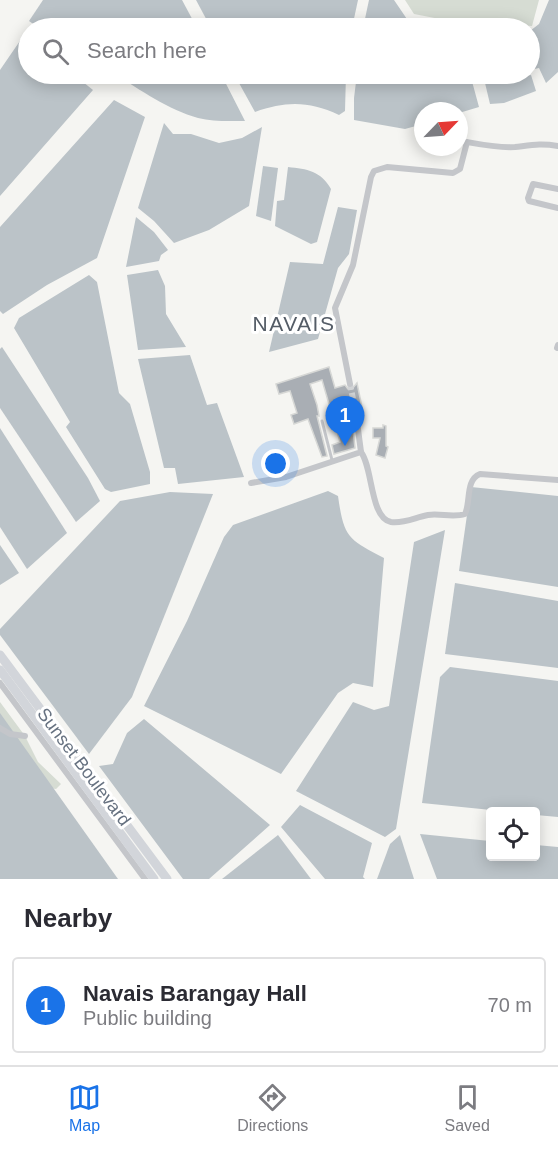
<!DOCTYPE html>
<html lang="en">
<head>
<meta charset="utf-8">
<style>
	body { margin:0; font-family:Arial,sans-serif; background:#f7f7f7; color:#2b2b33 }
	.controls { position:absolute; right:18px; bottom:18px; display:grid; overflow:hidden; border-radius:6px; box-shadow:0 3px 15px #0003 }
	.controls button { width:54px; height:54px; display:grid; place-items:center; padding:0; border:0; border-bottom:2px solid #e1e1e2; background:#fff; color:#2b2b33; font:30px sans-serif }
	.compass { position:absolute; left:414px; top:102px; width:54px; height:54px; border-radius:50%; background:#fff; box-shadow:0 3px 15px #0003; rotate:65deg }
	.you { position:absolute; left:276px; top:464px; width:21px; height:21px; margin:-15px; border:4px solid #fff; border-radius:50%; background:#1a73e8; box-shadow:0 0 0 9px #1a73e833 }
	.badge { display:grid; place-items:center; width:39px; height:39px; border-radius:50%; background:#1a73e8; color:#fff; font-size:20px; font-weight:700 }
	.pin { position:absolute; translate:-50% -50px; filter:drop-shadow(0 2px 3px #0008) }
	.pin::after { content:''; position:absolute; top:32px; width:21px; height:18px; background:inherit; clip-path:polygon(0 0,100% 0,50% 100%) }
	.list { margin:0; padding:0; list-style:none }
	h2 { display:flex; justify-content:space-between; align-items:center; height:78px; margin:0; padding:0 24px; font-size:26px }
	h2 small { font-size:20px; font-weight:400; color:#7c7c81 }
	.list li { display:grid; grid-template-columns:39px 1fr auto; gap:18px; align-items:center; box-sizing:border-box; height:96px; margin:0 12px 12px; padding:0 12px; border:2px solid #e1e1e2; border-radius:6px }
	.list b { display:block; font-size:22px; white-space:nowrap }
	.list p { margin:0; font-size:20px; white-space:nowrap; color:#7c7c81 }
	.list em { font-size:20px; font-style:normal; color:#7c7c81 }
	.icon { flex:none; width:33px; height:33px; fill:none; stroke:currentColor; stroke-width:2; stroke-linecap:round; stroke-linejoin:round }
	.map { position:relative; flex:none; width:558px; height:879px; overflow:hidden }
	.search { position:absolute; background:#fff; box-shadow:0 3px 15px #0003; left:18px; right:18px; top:18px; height:66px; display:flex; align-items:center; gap:15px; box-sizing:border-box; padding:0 21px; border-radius:33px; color:#7c7c81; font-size:22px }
	.sheet { height:186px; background:#fff }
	nav { display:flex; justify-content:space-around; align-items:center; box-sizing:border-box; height:84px; border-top:2px solid #e1e1e2; background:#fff; font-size:16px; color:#7c7c81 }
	nav a { display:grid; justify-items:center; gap:3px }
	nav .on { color:#1a73e8 }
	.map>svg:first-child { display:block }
</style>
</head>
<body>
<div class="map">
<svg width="558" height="879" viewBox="0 0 558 879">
	<rect width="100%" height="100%" fill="#f5f5f2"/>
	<!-- green -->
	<g fill="#d6dcd3">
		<polygon points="405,0 539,0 532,26 485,22 481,27 414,14"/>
		<polygon points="0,702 25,736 38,762 61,784 56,789 48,788 0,728"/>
	</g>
	<!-- water -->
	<g fill="#bbc3c8">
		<polygon points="43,0 182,0 197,28 39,28 29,21"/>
		<polygon points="196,0 358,0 352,28 211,28"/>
		<polygon points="369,0 394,0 411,25 432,24 446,28 363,28"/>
		<polygon points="549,0 558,0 558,72 546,83 539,68 530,70 530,31 539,24"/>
		<polygon points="24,35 28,38 28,74 73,74 93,90 0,196 0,70"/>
		<path d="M95,74H221L245,121C230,121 213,122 198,118C169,110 140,90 115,74L101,79Z"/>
		<path d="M234,74H346L345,111L339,115C309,101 286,101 255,112Z"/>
		<polygon points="357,74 470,74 479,107 459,113 459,111 423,111 423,124 405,129 354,120 354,98"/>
		<polygon points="531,75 536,91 504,103 490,104 485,83"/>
		<polygon points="114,100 145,117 97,258 47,285 3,314 0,311 0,227"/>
		<polygon points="164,123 173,134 191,134 219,143 242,138 262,127 249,206 209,230 174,243 154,221 138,208"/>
		<polygon points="263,166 278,168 271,221 256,216"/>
		<path d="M288,167C307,169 321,171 331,189L317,242L311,244L275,226L277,201L284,200Z"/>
		<polygon points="338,207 357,210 349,254 338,268 318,339 269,352 290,262 323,264"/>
		<polygon points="136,217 154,232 168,250 161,255 159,261 126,267"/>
		<polygon points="158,270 165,286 166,314 186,347 138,350 127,275"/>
		<polygon points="89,275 97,282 119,393 130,404 150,472 150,484 111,492 105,489 66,427 70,422 14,328 19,318"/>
		<polygon points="2,347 88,478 100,501 76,522 0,408 0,349"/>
		<polygon points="190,355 207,405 217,403 244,477 178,484 175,468 164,468 138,359"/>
		<polygon points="0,428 67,533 27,569 0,527"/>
		<polygon points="471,487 558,496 558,587 459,571"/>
		<path d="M328,491L338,496C344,538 348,539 384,558L373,687L353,683L338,693L281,774L144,706L187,621L224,537L233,525Z"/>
		<polygon points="170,492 213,494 132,697 89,754 0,635 0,629 120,501"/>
		<polygon points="445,530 396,829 385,837 296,791 353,702 374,710 389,706 414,542"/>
		<polygon points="0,545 19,573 0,585"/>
		<polygon points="455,583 558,601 558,668 445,654"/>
		<polygon points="450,667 558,681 558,817 536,815 536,812 501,811 422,803 440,677"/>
		<polygon points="0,713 118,879 0,879"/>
		<polygon points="144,719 270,825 209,879 183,879 99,766 113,764 127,733"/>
		<polygon points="300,805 372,843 363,877 365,879 325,879 281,827"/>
		<polygon points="420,834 490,841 490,856 536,856 536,845 558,847 558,879 437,879"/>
		<polygon points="278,835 311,879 222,879"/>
		<polygon points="400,835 414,879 377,879 390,844"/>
	</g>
	<!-- building -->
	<g fill="#a9aeb4" stroke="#d6d7d5" stroke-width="1.5">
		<polygon points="329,367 335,388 345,385 348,389 352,389 357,383 363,412 355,409 351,415 344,416 349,431 353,430 355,448 334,454 332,445 340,442 322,380 310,384 317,405 319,416 317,416 327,456 322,457 308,419 294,424 291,415 297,413 290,391 279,394 276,384"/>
		<polygon points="383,425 386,426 386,446 388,447 385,458 376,455 380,438 373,438 373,428 383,428"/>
	</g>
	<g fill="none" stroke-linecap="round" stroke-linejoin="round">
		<!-- street-tunnel -->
		<polyline stroke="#d2d4d6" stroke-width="6" stroke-dasharray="6 3" stroke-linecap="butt" points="350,384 356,414"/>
		<!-- lane -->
		<polyline stroke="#c4c6ca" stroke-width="3" points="322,421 332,460"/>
		<!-- street -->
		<g stroke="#c4c6ca" stroke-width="6">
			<polyline points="558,189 533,184 528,198 529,201 558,208"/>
			<polyline points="557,348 558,345"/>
			<path d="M350,384L335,308L353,265L371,177L374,171L387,167L453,173L460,169L467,142C483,145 498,148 515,147C532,145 541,143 558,146"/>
			<path d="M361,452C373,468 370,518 391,522C404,524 416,517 428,515C440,513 453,518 465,514C471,502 465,480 480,474L558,480"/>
			<polyline points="251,483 286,477 361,452 356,414"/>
			<polyline points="0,683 145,879"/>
			<polyline points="0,728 10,734 25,736"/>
		</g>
		<!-- secondary -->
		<g stroke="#d2d5da" stroke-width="9">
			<polyline points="0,655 167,879"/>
			<polyline points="0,670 154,879"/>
		</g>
	</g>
	<g text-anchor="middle" stroke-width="6" stroke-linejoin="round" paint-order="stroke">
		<!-- street labels -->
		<g font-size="18" fill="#677281" stroke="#fff">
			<text transform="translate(84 767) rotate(53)" y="6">Sunset Boulevard</text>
		</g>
		<!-- quarter labels -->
		<g font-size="21" letter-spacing="1.5" fill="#545c66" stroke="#fff">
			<text x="294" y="331">NAVAIS</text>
		</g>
	</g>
</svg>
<div class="controls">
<button><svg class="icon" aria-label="locate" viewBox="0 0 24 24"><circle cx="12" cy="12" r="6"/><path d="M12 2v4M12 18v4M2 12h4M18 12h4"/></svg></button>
</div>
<svg class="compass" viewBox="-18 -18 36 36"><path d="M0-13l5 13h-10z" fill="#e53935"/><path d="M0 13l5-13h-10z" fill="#7c7c81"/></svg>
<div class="you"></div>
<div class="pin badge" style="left:345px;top:446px">1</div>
<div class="search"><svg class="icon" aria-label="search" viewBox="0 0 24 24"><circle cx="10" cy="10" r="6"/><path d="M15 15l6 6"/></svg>Search here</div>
</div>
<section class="sheet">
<h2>Nearby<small></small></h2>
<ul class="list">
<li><span class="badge">1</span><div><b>Navais Barangay Hall</b><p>Public building</p></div><em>70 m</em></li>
</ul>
</section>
<nav>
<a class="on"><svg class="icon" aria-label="map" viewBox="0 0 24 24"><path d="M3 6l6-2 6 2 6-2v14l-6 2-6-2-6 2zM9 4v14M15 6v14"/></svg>Map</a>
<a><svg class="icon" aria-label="directions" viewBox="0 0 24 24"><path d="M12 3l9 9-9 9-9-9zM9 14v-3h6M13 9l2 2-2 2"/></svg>Directions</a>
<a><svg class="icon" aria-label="saved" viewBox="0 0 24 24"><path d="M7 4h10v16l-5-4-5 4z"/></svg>Saved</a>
</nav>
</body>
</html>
